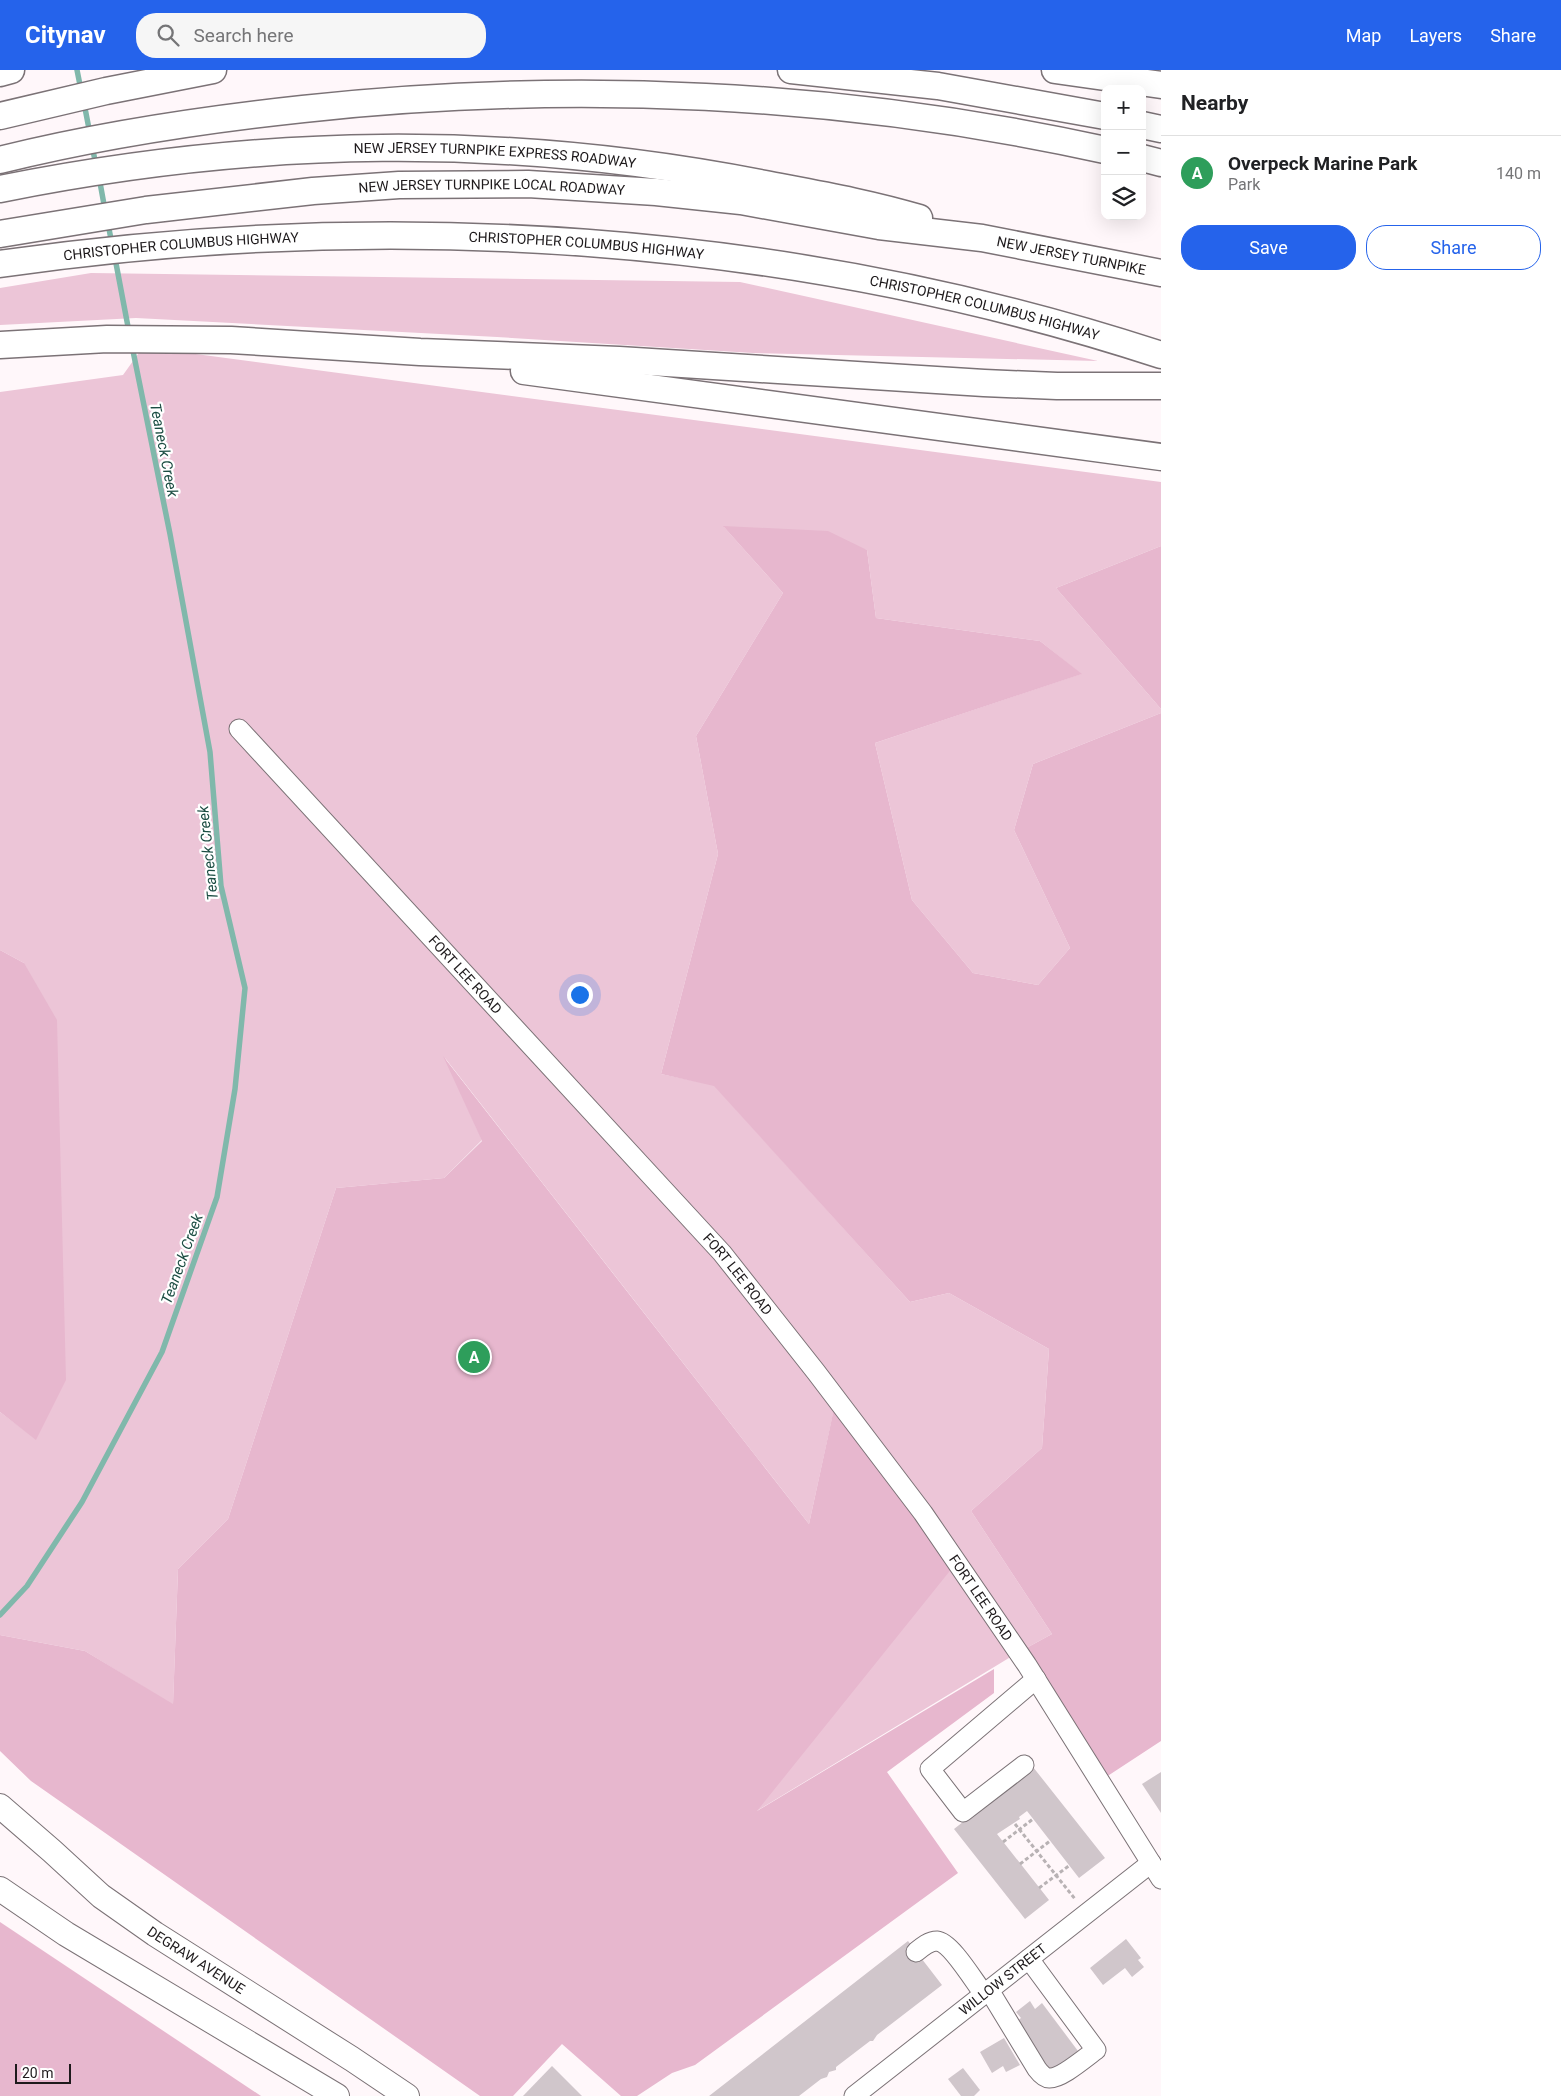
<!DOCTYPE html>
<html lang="en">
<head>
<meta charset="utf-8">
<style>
	body { margin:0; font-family:Roboto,sans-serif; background:#f6f6f6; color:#202124 }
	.controls { position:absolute; right:15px; top:15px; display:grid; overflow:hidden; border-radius:10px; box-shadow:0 5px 20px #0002 }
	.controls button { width:45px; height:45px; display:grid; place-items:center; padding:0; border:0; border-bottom:1px solid #e0e0e0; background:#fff; color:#202124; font:25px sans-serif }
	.scale { position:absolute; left:15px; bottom:12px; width:56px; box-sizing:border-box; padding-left:5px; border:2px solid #1e1a1c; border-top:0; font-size:14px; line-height:18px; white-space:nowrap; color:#1e1a1c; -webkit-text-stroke:4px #fff; paint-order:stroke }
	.you { position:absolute; left:579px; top:924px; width:18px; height:18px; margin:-12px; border:4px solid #fff; border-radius:50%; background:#1a73e8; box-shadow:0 0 0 8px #1a73e833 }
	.badge { display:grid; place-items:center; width:32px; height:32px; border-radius:50%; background:#2563eb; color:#fff; font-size:16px; font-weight:700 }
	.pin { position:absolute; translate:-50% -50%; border:2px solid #fff; box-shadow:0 1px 5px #0006 }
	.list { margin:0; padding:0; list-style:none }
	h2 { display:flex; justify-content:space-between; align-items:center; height:65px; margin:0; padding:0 20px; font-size:21px }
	h2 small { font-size:16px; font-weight:400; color:#757577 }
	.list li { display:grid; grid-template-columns:32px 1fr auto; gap:15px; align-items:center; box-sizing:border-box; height:75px; padding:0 20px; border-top:1px solid #e0e0e0 }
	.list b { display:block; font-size:19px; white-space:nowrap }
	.list p { margin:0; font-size:16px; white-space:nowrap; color:#757577 }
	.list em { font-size:16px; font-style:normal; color:#757577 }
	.actions { display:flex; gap:10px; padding:15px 20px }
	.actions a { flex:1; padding:11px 0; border:1px solid #2563eb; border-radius:20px; text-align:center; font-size:18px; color:#2563eb }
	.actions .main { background:#2563eb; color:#fff }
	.icon { flex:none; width:28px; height:28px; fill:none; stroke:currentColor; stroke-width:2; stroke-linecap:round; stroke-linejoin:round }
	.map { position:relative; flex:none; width:1161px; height:2026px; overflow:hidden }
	header { display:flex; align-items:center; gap:30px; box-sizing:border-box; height:70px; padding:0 25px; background:#2563eb; color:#fff }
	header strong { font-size:24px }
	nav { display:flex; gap:28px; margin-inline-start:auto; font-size:18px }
	.search { width:350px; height:45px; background:#f6f6f6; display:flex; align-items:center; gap:12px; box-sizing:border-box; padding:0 18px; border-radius:20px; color:#757577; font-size:19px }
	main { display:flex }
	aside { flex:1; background:#fff }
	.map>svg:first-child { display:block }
</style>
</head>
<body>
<header>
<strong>Citynav</strong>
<div class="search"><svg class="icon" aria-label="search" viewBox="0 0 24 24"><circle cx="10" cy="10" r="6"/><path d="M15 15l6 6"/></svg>Search here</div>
<nav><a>Map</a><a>Layers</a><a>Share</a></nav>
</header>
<main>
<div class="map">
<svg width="1161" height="2026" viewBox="0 0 1161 2026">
	<rect width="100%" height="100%" fill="#fff7fa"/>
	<!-- green -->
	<g fill="#ecc5d7">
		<polygon points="91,203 740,212 1098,291 753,283 497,267 136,248 0,255 0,218"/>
		<polygon points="143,277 1161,412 1161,476 1056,518 1161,639 1161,643 1033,694 1014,760 1070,878 1038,915 973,903 912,830 875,673 1081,604 1040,571 876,548 867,480 724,457 783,523 696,666 718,784 661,1004 714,1015 910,1232 949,1223 1049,1279 1042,1378 971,1441 1052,1564 1019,1582 755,1742 835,1335 809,1454 445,988 482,1070 444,1108 336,1118 228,1449 178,1499 173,1635 85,1581 0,1565 0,1342 36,1369 24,893 0,880 0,322 123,305"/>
	</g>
	<!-- forest -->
	<g fill="#e7b7ce">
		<polygon points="723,456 828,461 867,480 876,548 1040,571 1082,604 875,673 912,830 973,903 1038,915 1070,878 1014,760 1033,694 1161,643 1161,1671 1100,1711 1019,1582 1052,1564 971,1441 1042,1378 1049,1279 949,1223 910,1232 714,1016 661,1004 718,784 696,666 783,523"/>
		<polygon points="1161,476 1161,639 1056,518"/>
		<polygon points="0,880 24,893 57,950 66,1310 36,1370 0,1342"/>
		<polygon points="443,986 809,1454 835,1334 953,1497 757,1741 994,1599 994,1623 887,1702 958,1803 695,1995 672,2003 637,2026 621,2026 562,1974 513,2026 480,2026 31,1711 0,1681 0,1565 85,1581 173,1634 178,1499 228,1449 336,1118 444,1108 482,1071"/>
		<polygon points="0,1852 261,2026 0,2026"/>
	</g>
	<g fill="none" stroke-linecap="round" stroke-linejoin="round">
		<!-- stream -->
		<g stroke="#80b8ab" stroke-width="5.5">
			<polyline points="77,0 81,20"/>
			<polyline points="84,33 90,64"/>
			<polyline points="92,75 96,96"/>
			<polyline points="99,107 105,140"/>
			<polyline points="108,154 112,174"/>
			<polyline points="115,188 129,262"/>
			<polyline points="0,1545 27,1516 82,1432 162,1282 217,1127 235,1019 245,918 221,816 210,682 170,464 132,276"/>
		</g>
	</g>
	<!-- building -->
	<g fill="#d0c6cb">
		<polygon points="1033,1697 1105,1788 1079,1808 1027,1741 1019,1747 1020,1749 997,1764 1049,1830 1025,1849 954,1759"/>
		<polygon points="1161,1702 1161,1743 1142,1714"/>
		<polygon points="1126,1869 1141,1888 1138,1890 1144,1897 1132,1907 1125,1898 1103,1915 1090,1898"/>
		<polygon points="908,1871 942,1915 877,1965 873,1971 870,1971 836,1997 836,2000 829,2002 827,2007 821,2009 799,2026 709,2026"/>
		<polygon points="1030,1931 1035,1939 1042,1933 1078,1981 1050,2002 1013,1954 1021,1948 1016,1942"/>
		<polygon points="1004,1968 1020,1995 1006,2002 1003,1996 992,2003 980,1982"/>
		<polygon points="552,1996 582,2026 523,2026"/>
		<polygon points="963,1998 980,2020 974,2026 961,2026 948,2009"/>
	</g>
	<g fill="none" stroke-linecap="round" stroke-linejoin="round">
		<!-- minor casing -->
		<g stroke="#7b7276" stroke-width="21">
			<g id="minor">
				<path id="s1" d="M239,659L722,1183L816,1302L923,1443L1027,1595L1161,1809"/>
				<polyline points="1024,1695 963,1742 930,1699 1036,1609"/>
				<path d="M916,1882C922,1877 929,1871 937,1871C951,1872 975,1913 984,1924"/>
				<path d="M989,1920L1037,1999C1040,2003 1044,2008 1049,2008C1061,2009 1086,1987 1096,1980L1029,1889"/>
				<path id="s2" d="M854,2026L1151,1793"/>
			</g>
		</g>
		<!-- major casing -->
		<g stroke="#7b7276" stroke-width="26">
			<g id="major">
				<path id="s3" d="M0,1736L52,1781L101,1826L155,1864L352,1989L407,2026"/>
				<polyline points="0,1819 66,1864 337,2026"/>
			</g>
		</g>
		<!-- highway casing -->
		<g stroke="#7b7276" stroke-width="29">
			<g id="highway">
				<polyline points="791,0 938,16 1105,46"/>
				<polyline points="1055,0 1161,15"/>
				<polyline points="0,3 11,0"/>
				<polyline points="0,46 106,21 213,0"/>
				<polyline points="1142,55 1161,59"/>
				<polyline points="1142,88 1161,93"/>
				<path d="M0,90C100,65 201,50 303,39C570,10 842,22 1105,80"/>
				<path id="s4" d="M0,119C259,67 505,63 765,114C817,124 869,133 919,148"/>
				<path id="s5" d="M0,164L146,140L313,121L399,115L528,114L656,122L741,131L879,156L982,168L1161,203"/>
				<path id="s6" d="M0,194C386,138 789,163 1161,285"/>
				<polyline points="0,275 107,269 231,270 420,282 619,290 984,313 1057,316 1161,316"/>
				<polyline points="524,301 1161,387"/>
			</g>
		</g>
		<!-- path -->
		<g stroke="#b8b2b4" stroke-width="3" stroke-dasharray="4 2.5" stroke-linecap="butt">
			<polyline points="1015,1754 1075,1829"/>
			<polyline points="1003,1772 1033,1749"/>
			<polyline points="1020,1794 1050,1771"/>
			<polyline points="1039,1818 1070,1795"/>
		</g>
		<!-- minor -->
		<use href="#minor" stroke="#fff" stroke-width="19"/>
		<!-- major -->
		<use href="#major" stroke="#fff" stroke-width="24"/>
		<!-- highway -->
		<use href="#highway" stroke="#fff" stroke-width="26"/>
	</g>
	<g text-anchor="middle" stroke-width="4.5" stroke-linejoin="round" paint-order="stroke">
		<!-- street labels -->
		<g font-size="14" fill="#1e1a1c" stroke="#fff">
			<text dy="5" stroke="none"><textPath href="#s4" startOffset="498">NEW JERSEY TURNPIKE EXPRESS ROADWAY</textPath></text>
			<text dy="5" stroke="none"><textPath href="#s5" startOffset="495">NEW JERSEY TURNPIKE LOCAL ROADWAY</textPath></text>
			<text dy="5" stroke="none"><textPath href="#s6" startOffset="182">CHRISTOPHER COLUMBUS HIGHWAY</textPath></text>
			<text dy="5" stroke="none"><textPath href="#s6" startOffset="588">CHRISTOPHER COLUMBUS HIGHWAY</textPath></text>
			<text dy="5" stroke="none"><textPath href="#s5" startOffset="1080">NEW JERSEY TURNPIKE</textPath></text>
			<text dy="5" stroke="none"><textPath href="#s6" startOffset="992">CHRISTOPHER COLUMBUS HIGHWAY</textPath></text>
			<text dy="5" stroke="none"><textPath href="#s1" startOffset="334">FORT LEE ROAD</textPath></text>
			<text dy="5" stroke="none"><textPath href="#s1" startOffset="739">FORT LEE ROAD</textPath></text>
			<text dy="5" stroke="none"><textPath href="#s1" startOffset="1144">FORT LEE ROAD</textPath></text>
			<text dy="5" stroke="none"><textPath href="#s3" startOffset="250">DEGRAW AVENUE</textPath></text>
			<text dy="5" stroke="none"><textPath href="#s2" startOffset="189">WILLOW STREET</textPath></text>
		</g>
		<!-- water labels -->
		<g font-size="15" font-style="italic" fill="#1c4d43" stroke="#fff">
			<text transform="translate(164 380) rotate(79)" y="5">Teaneck Creek</text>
			<text transform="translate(208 783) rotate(-96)" y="5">Teaneck Creek</text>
			<text transform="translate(182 1189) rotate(-70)" y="5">Teaneck Creek</text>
		</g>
	</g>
</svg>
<div class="controls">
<button>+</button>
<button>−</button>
<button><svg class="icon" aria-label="layers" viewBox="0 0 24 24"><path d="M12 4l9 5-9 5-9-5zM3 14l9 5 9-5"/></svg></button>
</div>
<div class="scale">20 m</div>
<div class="you"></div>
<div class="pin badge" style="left:474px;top:1287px;background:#2e9e5b">A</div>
</div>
<aside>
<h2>Nearby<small></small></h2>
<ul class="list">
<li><span class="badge" style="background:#2e9e5b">A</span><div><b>Overpeck Marine Park</b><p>Park</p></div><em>140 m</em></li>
</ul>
<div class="actions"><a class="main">Save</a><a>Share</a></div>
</aside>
</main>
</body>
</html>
